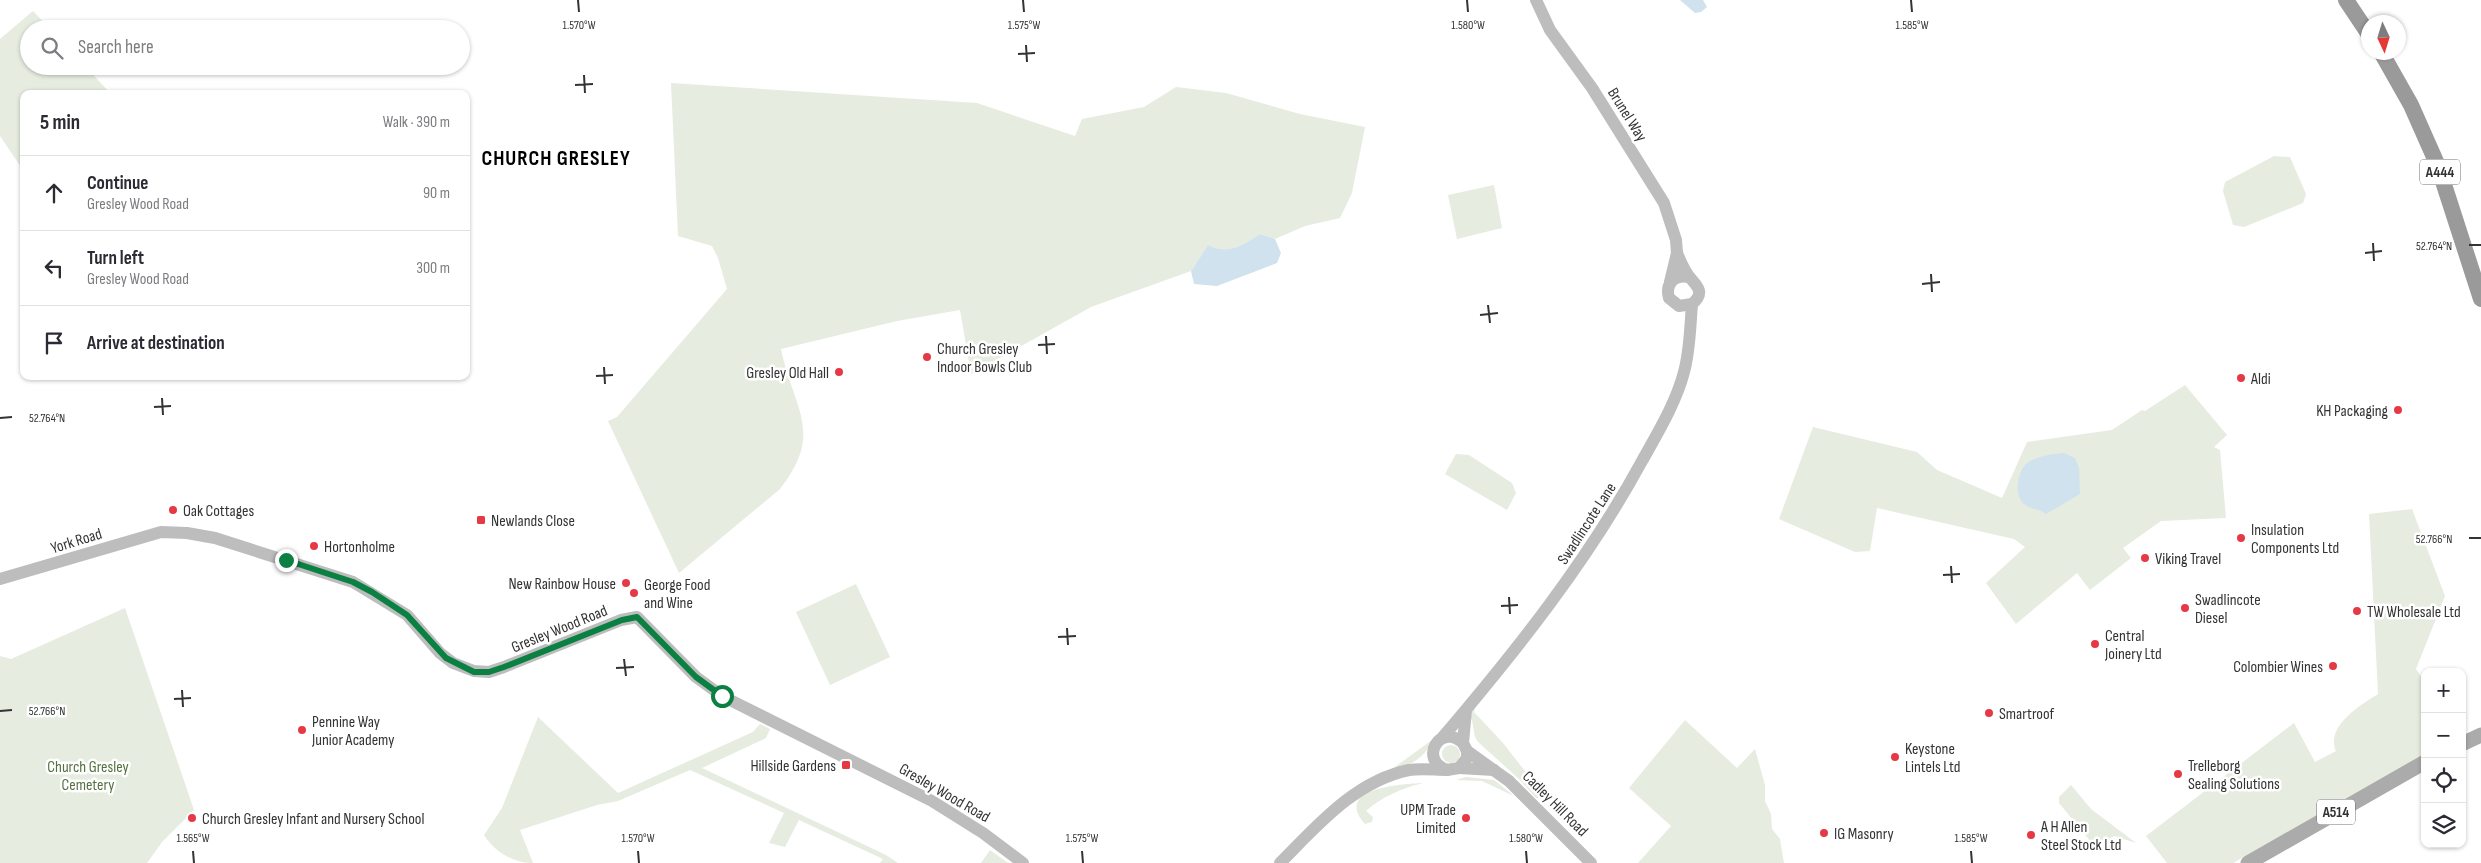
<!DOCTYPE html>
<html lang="en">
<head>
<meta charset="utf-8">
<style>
	body { margin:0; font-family:"Sofia Sans Condensed",sans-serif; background:#f2f2f3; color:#2b2b33 }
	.controls { position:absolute; right:15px; bottom:15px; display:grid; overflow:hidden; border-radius:10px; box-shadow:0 1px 4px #0004 }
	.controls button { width:45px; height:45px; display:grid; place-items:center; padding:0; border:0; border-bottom:1px solid #e1e1e2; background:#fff; color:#2b2b33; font:25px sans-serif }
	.compass { position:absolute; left:2361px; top:15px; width:45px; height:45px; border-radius:50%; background:#fff; box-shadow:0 1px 4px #0004; rotate:176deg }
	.stop { position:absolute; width:15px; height:15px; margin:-11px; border:4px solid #0b8043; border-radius:50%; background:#fff }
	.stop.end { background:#0b8043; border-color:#fff; box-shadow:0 1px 5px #0008 }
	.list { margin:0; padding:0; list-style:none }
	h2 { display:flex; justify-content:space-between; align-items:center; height:65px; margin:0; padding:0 20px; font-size:21px }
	h2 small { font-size:16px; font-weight:400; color:#7c7c81 }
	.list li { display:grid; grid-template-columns:32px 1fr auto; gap:15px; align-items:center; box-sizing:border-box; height:75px; padding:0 20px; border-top:1px solid #e1e1e2 }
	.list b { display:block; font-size:19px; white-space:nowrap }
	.list p { margin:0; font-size:16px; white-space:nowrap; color:#7c7c81 }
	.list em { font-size:16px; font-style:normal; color:#7c7c81 }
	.icon { flex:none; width:28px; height:28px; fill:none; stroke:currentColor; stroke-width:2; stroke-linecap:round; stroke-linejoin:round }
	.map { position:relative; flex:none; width:2481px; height:863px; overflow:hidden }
	.search { position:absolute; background:#fff; box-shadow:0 1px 4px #0004; left:20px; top:20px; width:450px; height:55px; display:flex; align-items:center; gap:12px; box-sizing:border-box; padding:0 18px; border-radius:28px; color:#7c7c81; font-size:19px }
	.panel { position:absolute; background:#fff; box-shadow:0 1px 4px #0004; left:20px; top:90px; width:450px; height:290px; border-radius:10px }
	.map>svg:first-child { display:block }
</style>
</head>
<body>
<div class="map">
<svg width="2481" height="863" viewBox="0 0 2481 863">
	<rect width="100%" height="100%" fill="#fff"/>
	<!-- green -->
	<g fill="#e6ecdf">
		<polygon points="33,11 50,29 29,29 29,66 85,66 111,94 24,94 23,170 0,136 0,39"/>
		<path d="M671,83L977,103L1075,136L1082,119L1144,107L1176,87L1226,93L1300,114L1365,127L1352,193L1340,218L1305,226L1275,239L1260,234C1241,246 1229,255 1208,245L1191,271L1091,307L971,374L960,310L897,321L781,349C793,408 825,432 780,489L679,573L608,421L617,417L727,289L718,258L712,246L678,236Z"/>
		<polygon points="2274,156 2290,157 2306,194 2303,203 2244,227 2233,225 2223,191 2225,182"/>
		<polygon points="1494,185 1502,228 1457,239 1448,195"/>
		<polygon points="2185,385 2227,435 2214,447 2220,450 2226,518 2161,521 2123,548 2131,558 2090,590 2077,573 2016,624 1986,583 2025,547 2014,539 1877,508 1870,551 1855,552 1779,519 1813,427 1917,452 1937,470 2002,498 2027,442 2112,430 2142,410 2145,411"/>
		<polygon points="1456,454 1469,455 1512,483 1516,493 1507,510 1445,474"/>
		<path d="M2412,509L2445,596L2416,669L2425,682V755L2233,863H2167L2146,836L2294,723L2315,762L2336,751C2325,727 2360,705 2378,694L2369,514Z"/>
		<polygon points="856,584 890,657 830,685 796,612"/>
		<polygon points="125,608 194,810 162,842 147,863 0,863 0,656 11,659"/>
		<path d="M1505,671L1476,703L1474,712L1503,743L1545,797L1536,798L1519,779L1478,742C1472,734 1475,725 1470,716L1475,702Z"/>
		<path d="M538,717L618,793L753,732L760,724L770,729L766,738L702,768L886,855L898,863H880L883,859L799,820L785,847L769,843L784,813L690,770L618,801L597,805L520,830L533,863C513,863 495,852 484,835L502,808Z"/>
		<polygon points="1685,720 1737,768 1755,749 1765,785 1765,801 1771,814 1772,829 1780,839 1784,863 1638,863 1671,826 1629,788"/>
		<path d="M1432,740C1424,761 1408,765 1388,772Z"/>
		<circle cx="1451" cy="754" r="9"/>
		<polygon points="1466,777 1494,780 1514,796 1482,781 1456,780"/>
		<path d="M1423,783C1403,788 1381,797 1366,811L1373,817L1372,822L1365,824C1333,788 1401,784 1423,783Z"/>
		<polygon points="2071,785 2091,809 2136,843 2114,836 2097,849 2059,803 2059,797"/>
		<polygon points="990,850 1008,863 981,863"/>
	</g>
	<!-- water -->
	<g fill="#cfe2ee">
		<polygon points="1680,0 1703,0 1707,7 1701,12 1695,13"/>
		<path d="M1260,234L1275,239L1281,253L1277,263L1217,286L1194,284L1191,271L1208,245C1229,255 1241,246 1260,234Z"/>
		<path d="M2064,453L2075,458L2079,468L2080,494L2046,514C2039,508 2031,510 2024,504C2014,496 2017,473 2026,464C2035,456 2053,454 2064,453Z"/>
	</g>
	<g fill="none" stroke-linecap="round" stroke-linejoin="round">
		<!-- secondary -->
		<g stroke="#bdbdbd" stroke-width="12">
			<polyline points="1536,0 1550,30 1592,88 1664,203 1676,240 1677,253 1670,282"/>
			<path d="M1677,253C1680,260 1683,268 1688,275C1695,285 1707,291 1692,304L1679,306L1669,298C1665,284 1674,274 1689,277"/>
			<polyline points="0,579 161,532 187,533 215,538 353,582 407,615 440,653 453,663 474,671 489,672 504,667 621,620 637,617 696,677 722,696 932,801 983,833 1023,863"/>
			<path d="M1442,738C1516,651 1587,562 1642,461C1657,434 1676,403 1684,372C1690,350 1690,328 1692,304"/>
			<path d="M1463,743C1440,722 1418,760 1447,770L1459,768L1467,758V751L1463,743L1466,710"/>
			<polyline points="1467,751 1509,781 1591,863"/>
			<polyline points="1459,768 1494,770"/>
			<path d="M1280,863C1317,826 1355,781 1409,770C1421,768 1435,770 1447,770"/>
		</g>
		<!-- primary -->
		<g stroke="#ababab" stroke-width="15">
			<polyline points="2462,744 2481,735"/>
			<polyline points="2248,863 2425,762"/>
		</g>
		<!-- highway -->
		<g stroke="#9a9a9a" stroke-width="16">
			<polyline points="2346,0 2368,33"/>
			<polyline points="2381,52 2411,105 2438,166 2481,299"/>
		</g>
	</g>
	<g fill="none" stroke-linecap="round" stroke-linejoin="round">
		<!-- route -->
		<polyline stroke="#0b8043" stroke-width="6" points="286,560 353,582 372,592 407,615 446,658 474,672 489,672 504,667 622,620 637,617 696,677 722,696"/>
	</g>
	<!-- ticks -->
	<path fill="none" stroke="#333" stroke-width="2" d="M578,0L579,12M1023,0L1024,12M1467,0L1468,12M1911,0L1912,12M1026,45L1027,62M1018,54L1035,53M584,75L585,93M575,85L593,84M2373,243L2374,261M2469,245H2481M2365,253L2382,251M1931,274L1932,292M1922,284L1940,282M1488,305L1490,323M1480,315L1498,313M1046,336L1047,354M1038,345L1055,344M604,367L605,384M596,376L613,375M162,398L163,415M154,407L171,406M0,418L12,417M2469,538H2481M1951,566L1952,583M1943,575L1960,574M1509,597L1510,614M1501,606L1518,605M1067,628L1068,645M1058,637L1076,636M624,659L626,676M616,668L634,667M182,690L183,707M174,699L191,698M0,711L12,710M193,851L194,863M638,851L639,863M1082,851L1083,863M1526,851L1527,863M1971,851L1972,863"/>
	<!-- markers -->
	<g fill="#e63946" stroke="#fff" stroke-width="2">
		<circle cx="927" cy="357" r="5"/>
		<circle cx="839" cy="372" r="5"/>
		<circle cx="2241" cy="378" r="5"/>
		<circle cx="2398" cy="410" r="5"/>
		<circle cx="173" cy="510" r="5"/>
		<rect x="476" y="515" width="10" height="10" rx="2.5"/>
		<circle cx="2241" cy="538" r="5"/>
		<circle cx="314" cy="546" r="5"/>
		<circle cx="2145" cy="558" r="5"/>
		<circle cx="626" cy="583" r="5"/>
		<circle cx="634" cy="593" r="5"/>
		<circle cx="2185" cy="608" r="5"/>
		<circle cx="2357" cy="611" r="5"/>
		<circle cx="2095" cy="644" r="5"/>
		<circle cx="2333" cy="666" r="5"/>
		<circle cx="1989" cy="713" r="5"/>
		<circle cx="302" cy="730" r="5"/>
		<circle cx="1895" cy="757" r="5"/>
		<rect x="841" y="760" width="10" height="10" rx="2.5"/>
		<circle cx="2178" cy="774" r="5"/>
		<circle cx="192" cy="818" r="5"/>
		<circle cx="1466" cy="818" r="5"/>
		<circle cx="1824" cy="833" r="5"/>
		<circle cx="2031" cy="835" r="5"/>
	</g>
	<g text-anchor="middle" stroke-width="5" stroke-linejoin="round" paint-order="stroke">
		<!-- shield labels -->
		<g fill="#fff" stroke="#707070" stroke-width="1">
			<rect x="2420" y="159.5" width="40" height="25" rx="4"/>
			<rect x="2317" y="799.5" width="38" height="25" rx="4"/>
		</g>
		<g font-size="15" font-weight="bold" fill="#333">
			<text x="2440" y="177">A444</text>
			<text x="2336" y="817">A514</text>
		</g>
		<!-- street labels -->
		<g font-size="16" fill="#333" stroke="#fff">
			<text transform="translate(1628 114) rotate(58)" y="6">Brunel Way</text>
			<text transform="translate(1586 523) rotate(-57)" y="6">Swadlincote Lane</text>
			<text transform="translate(76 540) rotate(-17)" y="6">York Road</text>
			<text transform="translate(559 628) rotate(-22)" y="6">Gresley Wood Road</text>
			<text transform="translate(945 792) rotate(30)" y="6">Gresley Wood Road</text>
			<text transform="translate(1556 803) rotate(45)" y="6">Cadley Hill Road</text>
		</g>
		<!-- poi labels -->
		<g font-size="16" fill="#333" stroke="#fff" text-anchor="start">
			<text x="937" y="354">Church Gresley<tspan x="937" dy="18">Indoor Bowls Club</tspan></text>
			<text x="829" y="378" text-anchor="end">Gresley Old Hall</text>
			<text x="2251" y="384">Aldi</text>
			<text x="2388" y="416" text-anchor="end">KH Packaging</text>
			<text x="183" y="516">Oak Cottages</text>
			<text x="491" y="526">Newlands Close</text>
			<text x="2251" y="535">Insulation<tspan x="2251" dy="18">Components Ltd</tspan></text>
			<text x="324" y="552">Hortonholme</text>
			<text x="2155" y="564">Viking Travel</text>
			<text x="616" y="589" text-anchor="end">New Rainbow House</text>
			<text x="644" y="590">George Food<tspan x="644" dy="18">and Wine</tspan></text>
			<text x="2195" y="605">Swadlincote<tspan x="2195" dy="18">Diesel</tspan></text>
			<text x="2367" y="617">TW Wholesale Ltd</text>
			<text x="2105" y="641">Central<tspan x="2105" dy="18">Joinery Ltd</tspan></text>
			<text x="2323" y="672" text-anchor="end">Colombier Wines</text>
			<text x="1999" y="719">Smartroof</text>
			<text x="312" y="727">Pennine Way<tspan x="312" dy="18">Junior Academy</tspan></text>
			<text x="1905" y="754">Keystone<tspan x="1905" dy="18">Lintels Ltd</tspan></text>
			<text x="836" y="771" text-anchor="end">Hillside Gardens</text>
			<text x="2188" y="771">Trelleborg<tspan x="2188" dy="18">Sealing Solutions</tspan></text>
			<text x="1456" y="815" text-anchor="end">UPM Trade<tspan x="1456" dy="18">Limited</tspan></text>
			<text x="202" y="824">Church Gresley Infant and Nursery School</text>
			<text x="2041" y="832">A H Allen<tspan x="2041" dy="18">Steel Stock Ltd</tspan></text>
			<text x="1834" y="839">IG Masonry</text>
		</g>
		<!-- park labels -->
		<g font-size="16" fill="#56703f" stroke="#fff">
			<text x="88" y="772">Church Gresley<tspan x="88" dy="18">Cemetery</tspan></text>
		</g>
		<!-- district labels -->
		<g font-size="21" font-weight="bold" letter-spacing="1" fill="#000" stroke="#fff">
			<text x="556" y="165">CHURCH GRESLEY</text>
		</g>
	</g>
	<g font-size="12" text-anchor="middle" fill="#333" stroke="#fff" stroke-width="5" stroke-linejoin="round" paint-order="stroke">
		<text x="579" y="29">1.570°W</text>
		<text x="1024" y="29">1.575°W</text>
		<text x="1468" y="29">1.580°W</text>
		<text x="1912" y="29">1.585°W</text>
		<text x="2434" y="250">52.764°N</text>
		<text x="47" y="422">52.764°N</text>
		<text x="2434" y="543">52.766°N</text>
		<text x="47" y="715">52.766°N</text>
		<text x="193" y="842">1.565°W</text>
		<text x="638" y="842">1.570°W</text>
		<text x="1082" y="842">1.575°W</text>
		<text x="1526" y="842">1.580°W</text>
		<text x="1971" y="842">1.585°W</text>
	</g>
</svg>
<div class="controls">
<button>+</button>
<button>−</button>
<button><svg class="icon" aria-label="locate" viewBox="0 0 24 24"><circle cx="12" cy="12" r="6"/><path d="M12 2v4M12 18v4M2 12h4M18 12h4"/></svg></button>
<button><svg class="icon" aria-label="layers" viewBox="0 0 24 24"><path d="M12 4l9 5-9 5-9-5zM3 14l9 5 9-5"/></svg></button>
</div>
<svg class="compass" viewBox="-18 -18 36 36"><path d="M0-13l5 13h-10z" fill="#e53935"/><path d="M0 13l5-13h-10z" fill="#7c7c81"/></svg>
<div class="stop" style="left:722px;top:696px"></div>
<div class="stop end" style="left:286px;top:560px"></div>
<div class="search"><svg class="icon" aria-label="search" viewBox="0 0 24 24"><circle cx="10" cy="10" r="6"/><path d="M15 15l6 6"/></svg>Search here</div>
<section class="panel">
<h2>5 min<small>Walk · 390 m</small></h2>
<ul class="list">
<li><svg class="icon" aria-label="ahead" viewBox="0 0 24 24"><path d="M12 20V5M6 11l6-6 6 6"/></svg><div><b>Continue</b><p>Gresley Wood Road</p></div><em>90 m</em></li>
<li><svg class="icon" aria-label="left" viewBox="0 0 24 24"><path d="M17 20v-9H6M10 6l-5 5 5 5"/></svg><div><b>Turn left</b><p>Gresley Wood Road</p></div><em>300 m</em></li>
<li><svg class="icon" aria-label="arrive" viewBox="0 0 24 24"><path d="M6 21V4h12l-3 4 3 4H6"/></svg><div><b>Arrive at destination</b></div></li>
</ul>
</section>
</div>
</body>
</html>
